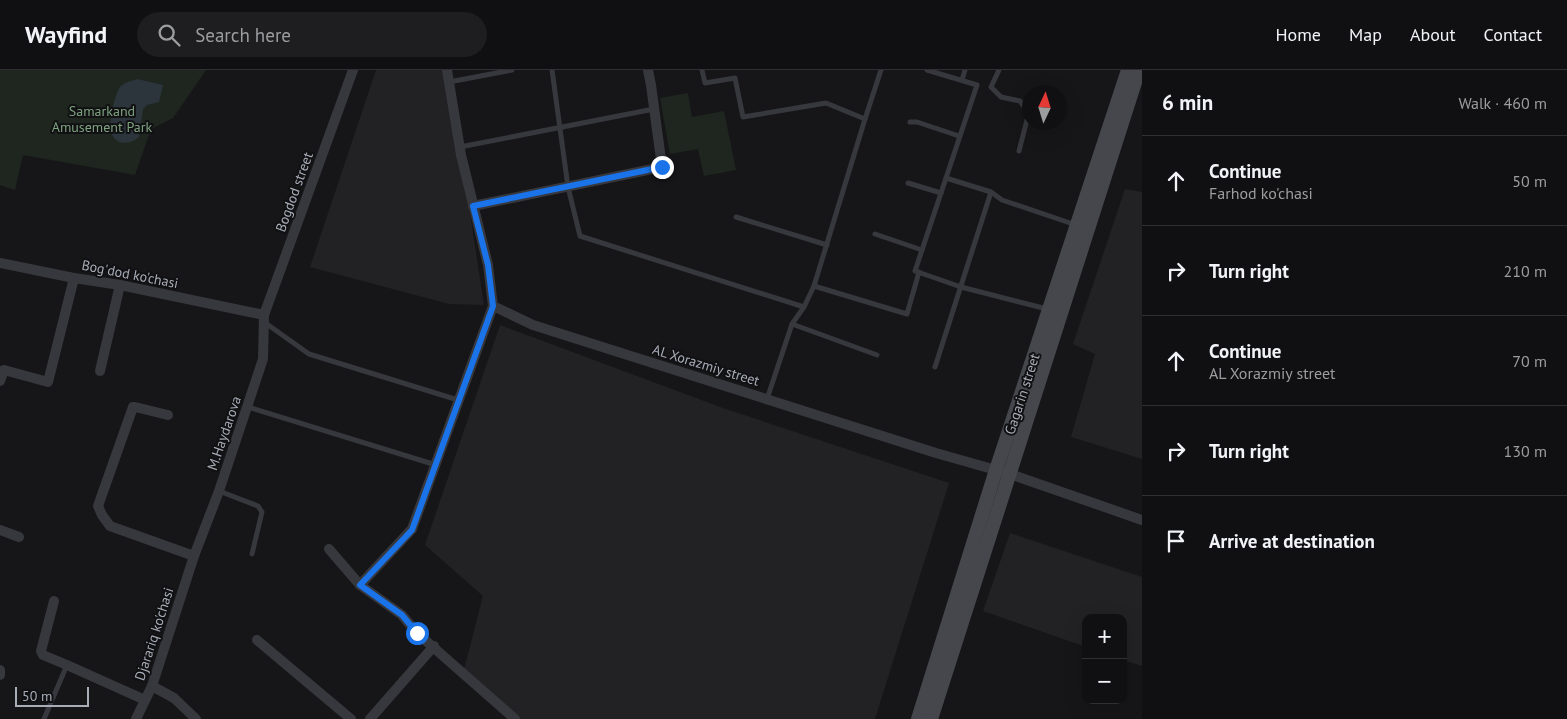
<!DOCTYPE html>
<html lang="en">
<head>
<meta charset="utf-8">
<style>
	body { margin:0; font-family:"PT Sans",sans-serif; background:#1e1e20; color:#f1f3f6 }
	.controls { position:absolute; right:15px; bottom:15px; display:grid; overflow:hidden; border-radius:10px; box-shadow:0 5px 20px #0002 }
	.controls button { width:45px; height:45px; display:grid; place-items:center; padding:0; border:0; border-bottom:1px solid #303032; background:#101012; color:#f1f3f6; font:25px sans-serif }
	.compass { position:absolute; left:1022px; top:15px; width:45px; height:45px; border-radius:50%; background:#101012; box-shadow:0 5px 20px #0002; rotate:4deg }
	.scale { position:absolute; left:15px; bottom:12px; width:74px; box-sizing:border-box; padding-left:5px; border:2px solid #a8adb8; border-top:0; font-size:14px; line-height:18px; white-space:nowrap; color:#a8adb8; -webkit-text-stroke:4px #111113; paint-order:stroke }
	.stop { position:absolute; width:15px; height:15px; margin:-11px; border:4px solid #1a73e8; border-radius:50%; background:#fff }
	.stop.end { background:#1a73e8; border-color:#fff; box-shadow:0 1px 5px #0008 }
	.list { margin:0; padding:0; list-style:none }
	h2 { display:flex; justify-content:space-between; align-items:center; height:65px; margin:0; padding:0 20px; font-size:21px }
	h2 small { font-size:16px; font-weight:400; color:#9c9d9f }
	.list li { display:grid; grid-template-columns:32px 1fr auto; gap:15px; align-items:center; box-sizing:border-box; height:90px; padding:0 20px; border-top:1px solid #303032 }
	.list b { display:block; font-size:19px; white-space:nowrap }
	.list p { margin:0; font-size:16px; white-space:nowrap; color:#9c9d9f }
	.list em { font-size:16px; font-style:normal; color:#9c9d9f }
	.icon { flex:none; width:28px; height:28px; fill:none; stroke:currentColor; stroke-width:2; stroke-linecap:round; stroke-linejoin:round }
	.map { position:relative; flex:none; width:1142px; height:649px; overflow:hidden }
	header { display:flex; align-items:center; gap:30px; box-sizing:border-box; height:70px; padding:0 25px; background:#101012; border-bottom:1px solid #303032 }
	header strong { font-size:24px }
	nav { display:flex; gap:28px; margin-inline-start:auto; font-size:18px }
	.search { width:350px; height:45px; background:#1e1e20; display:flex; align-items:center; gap:12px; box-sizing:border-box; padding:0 18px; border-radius:28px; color:#9c9d9f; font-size:19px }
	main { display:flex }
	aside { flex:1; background:#101012 }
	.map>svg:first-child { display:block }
</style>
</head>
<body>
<header>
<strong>Wayfind</strong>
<div class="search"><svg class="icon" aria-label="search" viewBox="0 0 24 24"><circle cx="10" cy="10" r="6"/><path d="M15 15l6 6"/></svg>Search here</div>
<nav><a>Home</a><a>Map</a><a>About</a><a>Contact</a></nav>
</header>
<main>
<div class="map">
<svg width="1142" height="649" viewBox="0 0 1142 649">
	<rect width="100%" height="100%" fill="#161618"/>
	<!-- built -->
	<g fill="#222225">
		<polygon points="376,0 443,0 460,77 484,235 449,234 310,197"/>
		<polygon points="1125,119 1142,122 1142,389 1071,367 1095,284 1073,274"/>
		<polygon points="500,255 723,338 949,413 875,649 511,649 463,603 483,526 425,475"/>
		<polygon points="1010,463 1142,507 1142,596 1123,590 1123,548 1086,548 1086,577 983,541"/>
	</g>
	<!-- green -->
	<g fill="#1e261f">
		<polygon points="0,0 206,0 173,48 151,59 135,105 23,85 15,120 0,115"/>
		<polygon points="688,23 692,47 724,41 736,100 704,106 698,79 670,84 660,28"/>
	</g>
	<!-- water -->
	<path fill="#2c353c" d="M137,9L163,15L159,32L147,35L143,39L139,67C130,75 115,76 111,62C108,54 115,24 120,17C125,12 131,11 137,9Z"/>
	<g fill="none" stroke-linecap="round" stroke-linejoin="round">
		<!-- service -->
		<g stroke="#37383d" stroke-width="5">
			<polyline points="552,0 568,117 580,166 804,237"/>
			<polyline points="702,0 705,13 735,8 743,47 826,33 865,49 814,216 804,237 792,254 767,329"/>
			<polyline points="927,0 977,15 915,201 961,217 1047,239"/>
			<polyline points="999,0 991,17 1001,27 1020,31 1027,41 1028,46 1019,81"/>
			<polyline points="962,10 965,0"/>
			<polyline points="449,12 512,0"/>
			<polyline points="865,49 881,0"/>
			<polyline points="910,52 917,52 959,66"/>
			<polyline points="460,77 654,39"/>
			<polyline points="908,113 941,123"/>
			<polyline points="991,122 1002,130 1076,155"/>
			<polyline points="736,147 827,175"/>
			<polyline points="875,164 922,180"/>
			<polyline points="814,216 907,244 919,202"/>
			<polyline points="264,252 309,284 458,330"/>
			<polyline points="792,254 877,285"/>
			<polyline points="935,297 991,122 946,108"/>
			<polyline points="248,337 436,395"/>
			<polyline points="219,421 258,436 262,442 252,484"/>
			<polyline points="44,649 67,595"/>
		</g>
		<!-- minor -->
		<g stroke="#37383d" stroke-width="10">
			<polyline points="447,0 461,85 488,195 493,236 533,255 936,383 1010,404 1142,450"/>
			<polyline points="473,136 662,97 651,15 648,0"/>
			<polyline points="0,193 74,208 120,215 264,245 353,0"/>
			<polyline points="100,301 120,215"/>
			<polyline points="0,311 4,300 48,312 74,208"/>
			<polyline points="168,345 135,337 133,337 98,436 102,445 110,456 194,486"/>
			<polyline points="0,460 19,467"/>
			<polyline points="329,479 360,515 402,545 417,563 515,649"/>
			<polyline points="360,515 412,459 493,236"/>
			<polyline points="54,531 41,581 43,585 67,595 145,630"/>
			<polyline points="257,570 351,649"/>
			<polyline points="0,600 0,605"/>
			<polyline points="152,616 174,628 196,649"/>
			<polyline points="136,649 152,616 194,486 219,421 263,289 264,245"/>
			<polyline points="370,649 434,576"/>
		</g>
		<!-- secondary -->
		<g stroke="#45474d" stroke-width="14">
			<polyline points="918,649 996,400 1128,0"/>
			<polyline points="931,649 1139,0"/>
		</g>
	</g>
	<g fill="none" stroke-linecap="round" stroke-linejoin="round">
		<!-- route -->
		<polyline stroke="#1a73e8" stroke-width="6" points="417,563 402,545 360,515 412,460 493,236 488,195 473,136 662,97"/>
	</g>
	<g text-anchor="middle" stroke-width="4" stroke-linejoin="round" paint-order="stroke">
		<!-- park labels -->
		<g font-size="14" fill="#7fa381" stroke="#111113">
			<text x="102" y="46">Samarkand<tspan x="102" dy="16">Amusement Park</tspan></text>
		</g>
		<!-- street labels -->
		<g font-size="14" fill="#a8adb8" stroke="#111113">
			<text transform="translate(294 122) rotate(-70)" y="5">Bogdod street</text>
			<text transform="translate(130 204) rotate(11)" y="5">Bog'dod ko'chasi</text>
			<text transform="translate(706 295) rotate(17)" y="5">AL Xorazmiy street</text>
			<text transform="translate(1022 324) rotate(-72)" y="5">Gagarin street</text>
			<text transform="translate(224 363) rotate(-71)" y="5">M.Haydarova</text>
			<text transform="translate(154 564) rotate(-72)" y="5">Djarariq ko'chasi</text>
		</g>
	</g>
</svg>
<div class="controls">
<button>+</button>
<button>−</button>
</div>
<svg class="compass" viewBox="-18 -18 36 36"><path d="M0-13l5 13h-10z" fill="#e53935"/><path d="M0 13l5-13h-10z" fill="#9c9d9f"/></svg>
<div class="scale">50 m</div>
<div class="stop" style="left:417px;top:563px"></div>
<div class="stop end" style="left:662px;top:97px"></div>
</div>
<aside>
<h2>6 min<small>Walk · 460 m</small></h2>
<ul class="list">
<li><svg class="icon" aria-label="ahead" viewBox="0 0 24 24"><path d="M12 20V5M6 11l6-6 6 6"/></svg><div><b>Continue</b><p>Farhod ko'chasi</p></div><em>50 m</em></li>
<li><svg class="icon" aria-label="right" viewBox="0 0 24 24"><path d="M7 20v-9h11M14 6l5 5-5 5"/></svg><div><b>Turn right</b></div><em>210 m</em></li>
<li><svg class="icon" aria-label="ahead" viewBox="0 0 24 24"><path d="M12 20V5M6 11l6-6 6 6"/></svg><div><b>Continue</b><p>AL Xorazmiy street</p></div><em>70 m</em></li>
<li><svg class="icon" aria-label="right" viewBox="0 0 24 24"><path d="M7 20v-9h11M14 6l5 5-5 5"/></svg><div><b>Turn right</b></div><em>130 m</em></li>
<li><svg class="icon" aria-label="arrive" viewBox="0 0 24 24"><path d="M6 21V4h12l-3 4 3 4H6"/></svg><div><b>Arrive at destination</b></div></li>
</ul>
</aside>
</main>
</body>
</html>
